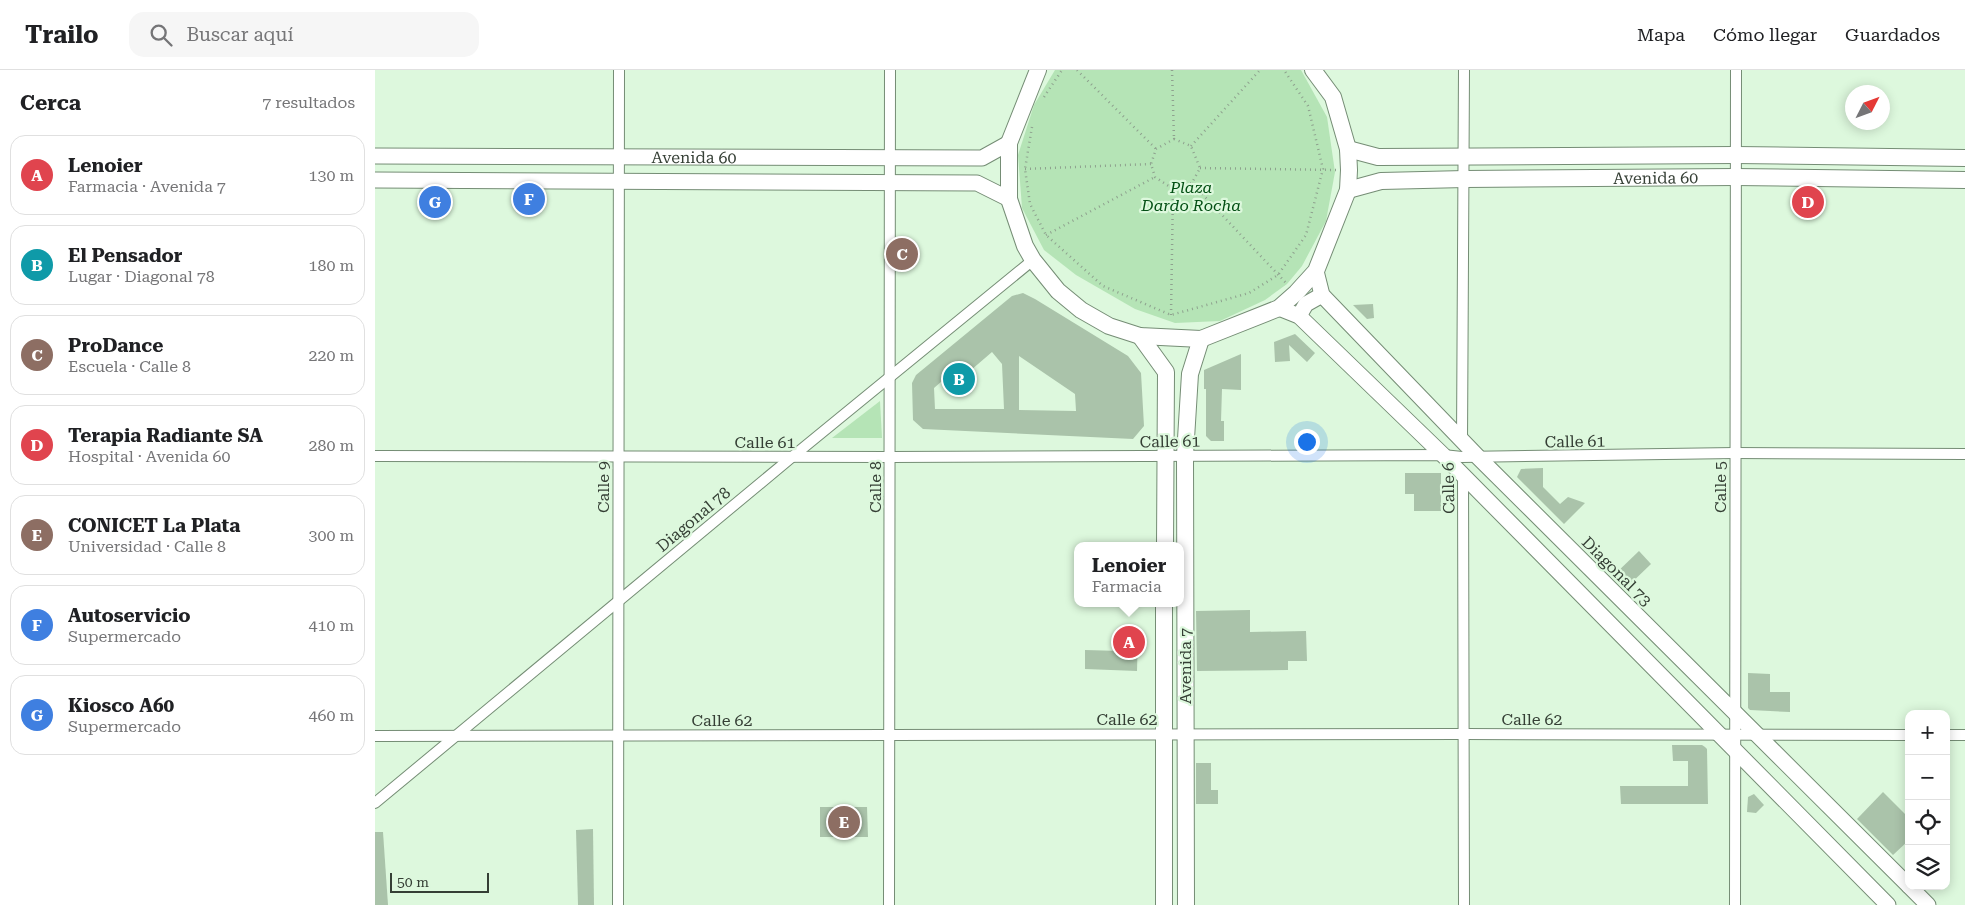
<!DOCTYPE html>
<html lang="es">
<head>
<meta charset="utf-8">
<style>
	body { margin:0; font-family:"Roboto Serif",serif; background:#f6f6f6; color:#202124 }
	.controls { position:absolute; right:15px; bottom:15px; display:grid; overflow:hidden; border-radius:10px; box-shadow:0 2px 12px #0003 }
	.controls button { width:45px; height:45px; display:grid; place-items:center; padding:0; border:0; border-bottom:1px solid #e0e0e0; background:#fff; color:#202124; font:25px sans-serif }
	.compass { position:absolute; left:1470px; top:15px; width:45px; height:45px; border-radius:50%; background:#fff; box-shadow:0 2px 12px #0003; rotate:48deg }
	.scale { position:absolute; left:15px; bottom:12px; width:99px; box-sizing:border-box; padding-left:5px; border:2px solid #353f35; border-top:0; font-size:14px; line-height:18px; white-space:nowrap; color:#353f35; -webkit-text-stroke:4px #ddf8dd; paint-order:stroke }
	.you { position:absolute; left:931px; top:371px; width:18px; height:18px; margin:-12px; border:4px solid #fff; border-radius:50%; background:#1a73e8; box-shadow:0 0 0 8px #1a73e833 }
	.badge { display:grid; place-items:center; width:32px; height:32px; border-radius:50%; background:#1a792a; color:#fff; font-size:16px; font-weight:700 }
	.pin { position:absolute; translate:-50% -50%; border:2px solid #fff; box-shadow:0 1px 5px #0006 }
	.popup { position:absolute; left:699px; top:472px; width:110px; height:65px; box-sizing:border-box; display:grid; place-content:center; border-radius:10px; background:#fff; filter:drop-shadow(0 1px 4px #0005); font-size:16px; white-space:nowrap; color:#757577 }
	.popup b { font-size:19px; color:#202124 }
	.popup::after { content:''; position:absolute; left:50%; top:100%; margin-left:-10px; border:10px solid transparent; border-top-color:#fff }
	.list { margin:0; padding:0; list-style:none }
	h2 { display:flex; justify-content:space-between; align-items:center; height:65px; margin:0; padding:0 20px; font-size:21px }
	h2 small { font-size:16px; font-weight:400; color:#757577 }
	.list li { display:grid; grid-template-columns:32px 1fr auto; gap:15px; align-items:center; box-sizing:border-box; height:80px; margin:0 10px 10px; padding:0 10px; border:1px solid #e0e0e0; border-radius:15px }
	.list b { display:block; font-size:19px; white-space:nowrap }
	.list p { margin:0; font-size:16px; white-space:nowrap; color:#757577 }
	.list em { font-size:16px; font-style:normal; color:#757577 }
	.icon { flex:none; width:28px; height:28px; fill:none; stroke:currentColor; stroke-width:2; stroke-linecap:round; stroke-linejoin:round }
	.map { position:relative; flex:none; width:1590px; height:835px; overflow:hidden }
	header { display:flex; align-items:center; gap:30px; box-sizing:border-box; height:70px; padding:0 25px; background:#fff; border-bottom:1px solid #e0e0e0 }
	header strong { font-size:24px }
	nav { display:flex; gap:28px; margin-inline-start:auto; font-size:18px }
	.search { width:350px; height:45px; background:#f6f6f6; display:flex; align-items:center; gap:12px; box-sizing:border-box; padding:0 18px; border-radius:15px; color:#757577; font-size:19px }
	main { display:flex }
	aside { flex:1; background:#fff }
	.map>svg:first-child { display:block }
</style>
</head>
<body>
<header>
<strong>Trailo</strong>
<div class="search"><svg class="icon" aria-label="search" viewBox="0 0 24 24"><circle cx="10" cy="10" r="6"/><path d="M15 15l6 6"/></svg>Buscar aquí</div>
<nav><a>Mapa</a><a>Cómo llegar</a><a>Guardados</a></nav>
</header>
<main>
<aside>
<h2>Cerca<small>7 resultados</small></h2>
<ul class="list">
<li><span class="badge" style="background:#e0444e">A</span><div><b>Lenoier</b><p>Farmacia · Avenida 7</p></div><em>130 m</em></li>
<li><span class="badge" style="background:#0f9aa8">B</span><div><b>El Pensador</b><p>Lugar · Diagonal 78</p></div><em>180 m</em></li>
<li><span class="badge" style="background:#8d6e63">C</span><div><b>ProDance</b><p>Escuela · Calle 8</p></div><em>220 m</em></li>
<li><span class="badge" style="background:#e0444e">D</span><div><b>Terapia Radiante SA</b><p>Hospital · Avenida 60</p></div><em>280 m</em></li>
<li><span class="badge" style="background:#8d6e63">E</span><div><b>CONICET La Plata</b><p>Universidad · Calle 8</p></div><em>300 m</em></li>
<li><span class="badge" style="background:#3f7fe0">F</span><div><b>Autoservicio</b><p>Supermercado</p></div><em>410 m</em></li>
<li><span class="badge" style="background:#3f7fe0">G</span><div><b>Kiosco A60</b><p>Supermercado</p></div><em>460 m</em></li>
</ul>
</aside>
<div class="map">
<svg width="1590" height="835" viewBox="0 0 1590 835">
	<rect width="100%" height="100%" fill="#ddf8dd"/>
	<!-- green -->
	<g fill="#b5e4b6">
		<polygon points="680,0 926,0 952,47 960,102 951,151 927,196 912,214 890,230 845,251 800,253 760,239 701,205 669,180 647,138 643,85 659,35"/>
		<polygon points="505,331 507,368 457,368"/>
	</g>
	<!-- building -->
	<g fill="#aac3aa" fill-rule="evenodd">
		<path d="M648,223L660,229L753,286L766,303L769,356L758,369L548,359L538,350L537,313L541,305L637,226ZM617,282L627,294L629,339H560L559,318L574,305L581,313ZM644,286L700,324L701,341L644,340Z"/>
		<polygon points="998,234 999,248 992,249 978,235"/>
		<polygon points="920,264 940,283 932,292 914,275 915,291 900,292 899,272"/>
		<polygon points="866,284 866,320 847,319 846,351 849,351 849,371 836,371 831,366 831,319 829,319 829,300"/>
		<polygon points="1168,398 1168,417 1185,434 1193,427 1210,433 1189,454 1142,407 1146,399"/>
		<polygon points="1030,403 1066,403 1066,441 1039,441 1039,424 1030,424"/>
		<polygon points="1264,481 1276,494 1251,518 1239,505"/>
		<polygon points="875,540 875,562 931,561 932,591 913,591 913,600 822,601 821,541"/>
		<polygon points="746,562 763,562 762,601 710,599 710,580 746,581"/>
		<polygon points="1373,603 1395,604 1395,622 1415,622 1415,642 1375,640 1373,638"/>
		<polygon points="1297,675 1327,675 1330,677 1332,679 1333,734 1246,734 1245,716 1313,716 1313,691 1298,691"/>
		<polygon points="821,693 836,693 836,720 843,720 843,734 821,734"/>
		<polygon points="1508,722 1534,748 1534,770 1518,785 1482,749"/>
		<polygon points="1379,724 1389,735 1381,743 1372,742 1373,727"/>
		<polygon points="445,737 492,737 493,767 445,767"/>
		<polygon points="218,759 219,835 203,835 201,760"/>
		<polygon points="0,762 8,762 13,835 0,835"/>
	</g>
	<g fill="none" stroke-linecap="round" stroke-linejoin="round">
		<!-- minor casing -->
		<g stroke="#758d75" stroke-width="12">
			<g id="minor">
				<polyline points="1087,371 1089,0"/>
				<polyline points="0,386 515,387 1068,385 1087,387 1360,383 1590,384"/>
				<polyline points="1088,403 1089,835"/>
				<polyline points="1571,665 1590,665"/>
				<polyline points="0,666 1089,664 1534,665"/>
				<polyline points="0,733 417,387 658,190"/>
				<polyline points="243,835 244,0"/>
				<polyline points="514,835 515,0"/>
				<polyline points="1360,835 1361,0"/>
			</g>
		</g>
		<!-- secondary casing -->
		<g stroke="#758d75" stroke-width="17">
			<g id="secondary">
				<path id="s1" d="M0,86L607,88L634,73"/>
				<polyline points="0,110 602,113 634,129"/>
				<polyline points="941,201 947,225 1103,387 1534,816"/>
				<polyline points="904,238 924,246 1068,385 1513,835"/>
				<polyline points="924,246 931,234 947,225"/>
				<polyline points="1534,816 1553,835"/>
			</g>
		</g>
		<!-- primary casing -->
		<g stroke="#758d75" stroke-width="18">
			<g id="primary">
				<polyline points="663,0 634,73 634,129 650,176 658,190 683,221 706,240 734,256 765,266 826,269 904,238 921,223 941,201 973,120 974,100 973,79 958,27 938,0"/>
				<polyline points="973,79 1003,87 1361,85 1590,88"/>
				<path id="s2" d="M973,120L1006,111L1090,109L1360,107L1590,110"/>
				<polyline points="765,266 791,302 790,476"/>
				<polyline points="789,835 789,533"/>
				<polyline points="811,835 810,385 815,304 826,269"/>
			</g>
		</g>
		<!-- path -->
		<g stroke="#8ea18e" stroke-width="2.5" stroke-dasharray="1 4" stroke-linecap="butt">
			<polyline points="702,0 781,79"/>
			<polyline points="797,0 799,69"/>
			<polyline points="669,27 687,0"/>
			<polyline points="657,57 650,99 655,134 671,165 728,216 796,245 874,223 903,205 931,165 948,99 933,36 909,0"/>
			<polygon points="799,69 816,76 825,98 817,113 798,119 780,107 776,94 781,79"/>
			<polyline points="816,76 885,0"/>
			<polyline points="825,98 961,100"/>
			<polyline points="650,99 776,94"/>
			<polyline points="817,113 912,214"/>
			<polyline points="671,165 780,107"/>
			<polyline points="796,245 798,119"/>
		</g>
		<!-- minor -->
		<use href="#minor" stroke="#fff" stroke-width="10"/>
		<!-- secondary -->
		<use href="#secondary" stroke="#fff" stroke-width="15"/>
		<!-- primary -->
		<use href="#primary" stroke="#fff" stroke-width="16"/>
	</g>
	<g text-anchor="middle" stroke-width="4.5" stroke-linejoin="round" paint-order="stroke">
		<!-- street labels -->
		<g font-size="16" fill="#353f35" stroke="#ddf8dd">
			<text dy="6" stroke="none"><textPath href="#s1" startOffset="319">Avenida 60</textPath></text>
			<text dy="6" stroke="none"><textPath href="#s2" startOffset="309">Avenida 60</textPath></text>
			<text transform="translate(795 371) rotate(-1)" y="6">Calle 61</text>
			<text transform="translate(1200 371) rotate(-1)" y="6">Calle 61</text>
			<text x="390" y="378">Calle 61</text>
			<text transform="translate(228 417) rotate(-90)" y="6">Calle 9</text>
			<text transform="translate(500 417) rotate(-90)" y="6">Calle 8</text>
			<text transform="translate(1345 417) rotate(-90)" y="6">Calle 5</text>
			<text transform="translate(1073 418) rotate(-91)" y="6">Calle 6</text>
			<text transform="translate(318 449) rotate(-40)" y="6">Diagonal 78</text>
			<text transform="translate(1242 501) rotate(45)" y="6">Diagonal 73</text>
			<text transform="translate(810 596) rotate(-90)" y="6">Avenida 7</text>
			<text x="752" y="655">Calle 62</text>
			<text x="1157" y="655">Calle 62</text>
			<text x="347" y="656">Calle 62</text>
		</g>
		<!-- park labels -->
		<g font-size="16" font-style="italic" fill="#034f14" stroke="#ddf8dd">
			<text x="816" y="123">Plaza<tspan x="816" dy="18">Dardo Rocha</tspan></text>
		</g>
	</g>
</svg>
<div class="controls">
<button>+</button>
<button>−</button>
<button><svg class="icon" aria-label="locate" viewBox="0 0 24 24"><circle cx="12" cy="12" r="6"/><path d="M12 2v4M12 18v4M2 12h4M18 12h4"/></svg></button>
<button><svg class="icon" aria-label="layers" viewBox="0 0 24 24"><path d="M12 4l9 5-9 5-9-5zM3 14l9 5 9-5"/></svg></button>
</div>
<svg class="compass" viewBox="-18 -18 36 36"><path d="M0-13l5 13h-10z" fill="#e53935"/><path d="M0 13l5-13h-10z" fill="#757577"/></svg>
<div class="scale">50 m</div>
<div class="you"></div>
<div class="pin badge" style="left:754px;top:572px;background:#e0444e">A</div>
<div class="popup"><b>Lenoier</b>Farmacia</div>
<div class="pin badge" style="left:584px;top:309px;background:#0f9aa8">B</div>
<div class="pin badge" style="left:527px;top:184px;background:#8d6e63">C</div>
<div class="pin badge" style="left:1433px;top:132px;background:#e0444e">D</div>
<div class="pin badge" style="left:469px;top:752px;background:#8d6e63">E</div>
<div class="pin badge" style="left:154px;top:129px;background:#3f7fe0">F</div>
<div class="pin badge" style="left:60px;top:132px;background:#3f7fe0">G</div>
</div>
</main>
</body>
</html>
